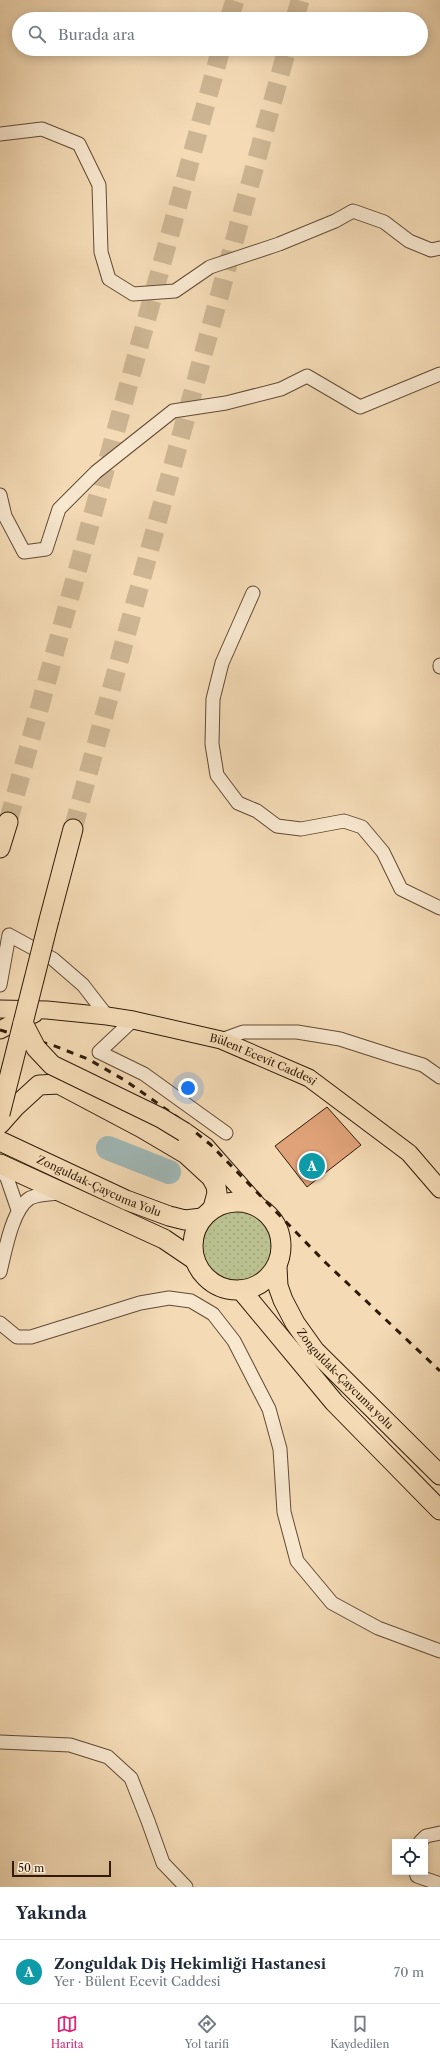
<!DOCTYPE html>
<html lang="tr">
<head>
<meta charset="utf-8">
<style>
	body { margin:0; font-family:"Libre Caslon Text",serif; background:#f6f6f7; color:#1f2937 }
	.controls { position:absolute; right:12px; bottom:12px; display:grid; overflow:hidden; border-radius:0px; box-shadow:0 2px 10px #0003 }
	.controls button { width:36px; height:36px; display:grid; place-items:center; padding:0; border:0; border-bottom:1px solid #e0e1e3; background:#fff; color:#1f2937; font:20px sans-serif }
	.scale { position:absolute; left:12px; bottom:10px; width:99px; box-sizing:border-box; padding-left:4px; border:2px solid #311b08; border-top:0; font-size:11px; line-height:14px; white-space:nowrap; color:#311b08; -webkit-text-stroke:3px #f8e8d0; paint-order:stroke }
	.you { position:absolute; left:188px; top:1088px; width:14px; height:14px; margin:-10px; border:3px solid #fff; border-radius:50%; background:#1a73e8; box-shadow:0 0 0 6px #1a73e833 }
	.badge { display:grid; place-items:center; width:26px; height:26px; border-radius:50%; background:#db2777; color:#fff; font-size:13px; font-weight:700 }
	.pin { position:absolute; translate:-50% -50%; border:2px solid #fff; box-shadow:0 1px 4px #0006 }
	.list { margin:0; padding:0; list-style:none }
	h2 { display:flex; justify-content:space-between; align-items:center; height:52px; margin:0; padding:0 16px; font-size:17px }
	h2 small { font-size:13px; font-weight:400; color:#747a83 }
	.list li { display:grid; grid-template-columns:26px 1fr auto; gap:12px; align-items:center; box-sizing:border-box; height:64px; padding:0 16px; border-top:1px solid #e0e1e3 }
	.list b { display:block; font-size:15px; white-space:nowrap }
	.list p { margin:0; font-size:13px; white-space:nowrap; color:#747a83 }
	.list em { font-size:13px; font-style:normal; color:#747a83 }
	.icon { flex:none; width:22px; height:22px; fill:none; stroke:currentColor; stroke-width:2; stroke-linecap:round; stroke-linejoin:round }
	.map { position:relative; flex:none; width:440px; height:1887px; overflow:hidden }
	.search { position:absolute; background:#fff; box-shadow:0 2px 10px #0003; left:12px; right:12px; top:12px; height:44px; display:flex; align-items:center; gap:10px; box-sizing:border-box; padding:0 14px; border-radius:22px; color:#747a83; font-size:15px }
	.sheet { height:116px; background:#fff }
	nav { display:flex; justify-content:space-around; align-items:center; box-sizing:border-box; height:56px; border-top:1px solid #e0e1e3; background:#fff; font-size:11px; color:#747a83 }
	nav a { display:grid; justify-items:center; gap:2px }
	nav .on { color:#db2777 }
	.map>svg:first-child { display:block }
</style>
</head>
<body>
<div class="map">
<svg width="440" height="1887" viewBox="0 0 440 1887">
	<defs>
		<pattern id="grass-dots" width="8" height="8" patternUnits="userSpaceOnUse"><rect width="8" height="8" fill="#bac08f"/><path d="M2 2h.1M6 6h.1" fill="none" stroke="#a0a47a" stroke-width="1.8" stroke-linecap="round"/></pattern>
	</defs>
	<rect width="100%" height="100%" fill="#f4dbb6"/>
	<filter id="stains"><feTurbulence type="fractalNoise" baseFrequency=".005" numOctaves="4"/><feColorMatrix values="0 0 0 0 .2 0 0 0 0 .09 0 0 0 0 .02 0 0 0 .5 -.17"/></filter>
	<radialGradient id="worn" r=".72"><stop offset=".6" stop-color="#630" stop-opacity="0"/><stop offset="1" stop-color="#630" stop-opacity=".3"/></radialGradient>
	<!-- grass -->
	<circle fill="url(#grass-dots)" stroke="#766e4c" cx="237" cy="1246" r="41"/>
	<g fill="none" stroke-linecap="round" stroke-linejoin="round">
		<!-- river -->
		<polyline stroke="#a0b9b8" stroke-width="24" points="108,1148 169,1172"/>
	</g>
	<!-- building -->
	<polygon fill="#e0a279" stroke="#311b08" points="327,1107 361,1145 307,1187 275,1146"/>
	<g fill="none" stroke-linecap="round" stroke-linejoin="round">
		<!-- highway-tunnel -->
		<g stroke="#cdb593" stroke-width="19" stroke-dasharray="19 10" stroke-linecap="butt">
			<polyline points="229,19 235,0"/>
			<polyline points="295,19 300,0"/>
			<polyline points="8,822 221,49"/>
			<polyline points="73,829 287,49"/>
		</g>
		<!-- minor casing -->
		<g stroke="#624b34" stroke-width="15">
			<g id="minor">
				<polyline points="0,134 42,129 79,144 99,185 101,252 109,279 133,294 175,291 210,267 279,244 335,221 353,211 384,222 409,241 431,250 440,248"/>
				<polyline points="0,495 5,516 24,552 46,549 59,509 96,472 173,411 226,403 281,389 307,376 360,407 440,374"/>
				<polyline points="253,593 222,663 213,699 212,744 217,775 238,803 257,811 277,826 301,829 344,821 362,827 383,852 401,889 440,908"/>
				<polyline points="440,665 440,667"/>
				<polyline points="0,985 9,935 53,959 83,985 107,1016"/>
				<polyline points="133,1020 99,1052 144,1074 226,1133"/>
				<polyline points="221,1040 243,1032 297,1032 340,1039 396,1057 423,1065 440,1077"/>
				<polyline points="0,1168 7,1178 18,1210"/>
				<path d="M0,1272C5,1252 12,1209 30,1198C39,1194 50,1194 60,1193"/>
				<polyline points="0,1323 17,1337 31,1337 140,1303 169,1298 191,1301 213,1314 234,1341 269,1409 280,1449 284,1512 297,1561 332,1603 378,1628 440,1651"/>
				<polyline points="0,1742 70,1745 108,1757 131,1778 148,1821 163,1863 186,1887"/>
				<polyline points="420,1842 426,1836 440,1833"/>
				<polyline points="416,1872 417,1876 440,1884"/>
			</g>
		</g>
		<!-- major casing -->
		<g stroke="#311b08" stroke-width="19">
			<g id="major">
				<path id="s1" d="M0,1009L47,1010L107,1016L133,1020L221,1040L309,1078L409,1153L440,1189"/>
				<polyline points="0,1030 17,1021 34,1014"/>
			</g>
		</g>
		<!-- highway casing -->
		<g stroke="#311b08" stroke-width="21">
			<g id="highway">
				<polyline points="0,848 8,822"/>
				<polyline points="49,920 73,829"/>
				<polyline points="0,1124 15,1107 39,1085 59,1084 142,1128 186,1154 211,1177 216,1186 217,1193 213,1208"/>
				<polyline points="184,1132 205,1147 256,1205"/>
				<path id="s2" d="M0,1141L126,1200L169,1216L185,1220L202,1218"/>
				<polyline points="0,1164 164,1239 195,1260"/>
				<circle cx="237" cy="1246" r="44"/>
				<path id="s3" d="M277,1267L278,1286L283,1300L295,1323L315,1351L440,1475"/>
				<polyline points="241,1290 334,1402 440,1510"/>
			</g>
		</g>
		<!-- minor -->
		<use href="#minor" stroke="#f8e8d0" stroke-width="13"/>
		<!-- major -->
		<use href="#major" stroke="#f4dbb6" stroke-width="17"/>
		<!-- highway -->
		<use href="#highway" stroke="#f4dbb6" stroke-width="19"/>
		<!-- rail -->
		<polyline stroke="#311b08" stroke-width="3" stroke-dasharray="7 7" stroke-linecap="butt" points="0,1030 52,1045 88,1059 126,1081 177,1117 211,1145 326,1263 440,1371"/>
		<!-- highway-bridge casing -->
		<g stroke="#311b08" stroke-width="21" stroke-linecap="butt">
			<g id="highway-bridge">
				<polyline points="23,1023 36,1048 52,1065 161,1118 184,1132"/>
				<polyline points="0,1114 49,920"/>
			</g>
		</g>
		<!-- highway-bridge -->
		<use href="#highway-bridge" stroke="#f4dbb6" stroke-width="19"/>
	</g>
	<g text-anchor="middle" stroke-width="3" stroke-linejoin="round" paint-order="stroke">
		<!-- street labels -->
		<g font-size="11" fill="#311b08" stroke="#f8e8d0">
			<text dy="4" stroke="none"><textPath href="#s1" startOffset="270">Bülent Ecevit Caddesi</textPath></text>
			<text dy="4" stroke="none"><textPath href="#s2" startOffset="109">Zonguldak-Çaycuma Yolu</textPath></text>
			<text dy="4" stroke="none"><textPath href="#s3" startOffset="135">Zonguldak-Çaycuma yolu</textPath></text>
		</g>
	</g>
	<rect width="100%" height="100%" filter="url(#stains)"/>
	<rect width="100%" height="100%" fill="url(#worn)"/>
</svg>
<div class="controls">
<button><svg class="icon" aria-label="locate" viewBox="0 0 24 24"><circle cx="12" cy="12" r="6"/><path d="M12 2v4M12 18v4M2 12h4M18 12h4"/></svg></button>
</div>
<div class="scale">50 m</div>
<div class="you"></div>
<div class="pin badge" style="left:312px;top:1166px;background:#0f9aa8">A</div>
<div class="search"><svg class="icon" aria-label="search" viewBox="0 0 24 24"><circle cx="10" cy="10" r="6"/><path d="M15 15l6 6"/></svg>Burada ara</div>
</div>
<section class="sheet">
<h2>Yakında<small></small></h2>
<ul class="list">
<li><span class="badge" style="background:#0f9aa8">A</span><div><b>Zonguldak Diş Hekimliği Hastanesi</b><p>Yer · Bülent Ecevit Caddesi</p></div><em>70 m</em></li>
</ul>
</section>
<nav>
<a class="on"><svg class="icon" aria-label="map" viewBox="0 0 24 24"><path d="M3 6l6-2 6 2 6-2v14l-6 2-6-2-6 2zM9 4v14M15 6v14"/></svg>Harita</a>
<a><svg class="icon" aria-label="directions" viewBox="0 0 24 24"><path d="M12 3l9 9-9 9-9-9zM9 14v-3h6M13 9l2 2-2 2"/></svg>Yol tarifi</a>
<a><svg class="icon" aria-label="saved" viewBox="0 0 24 24"><path d="M7 4h10v16l-5-4-5 4z"/></svg>Kaydedilen</a>
</nav>
</body>
</html>
